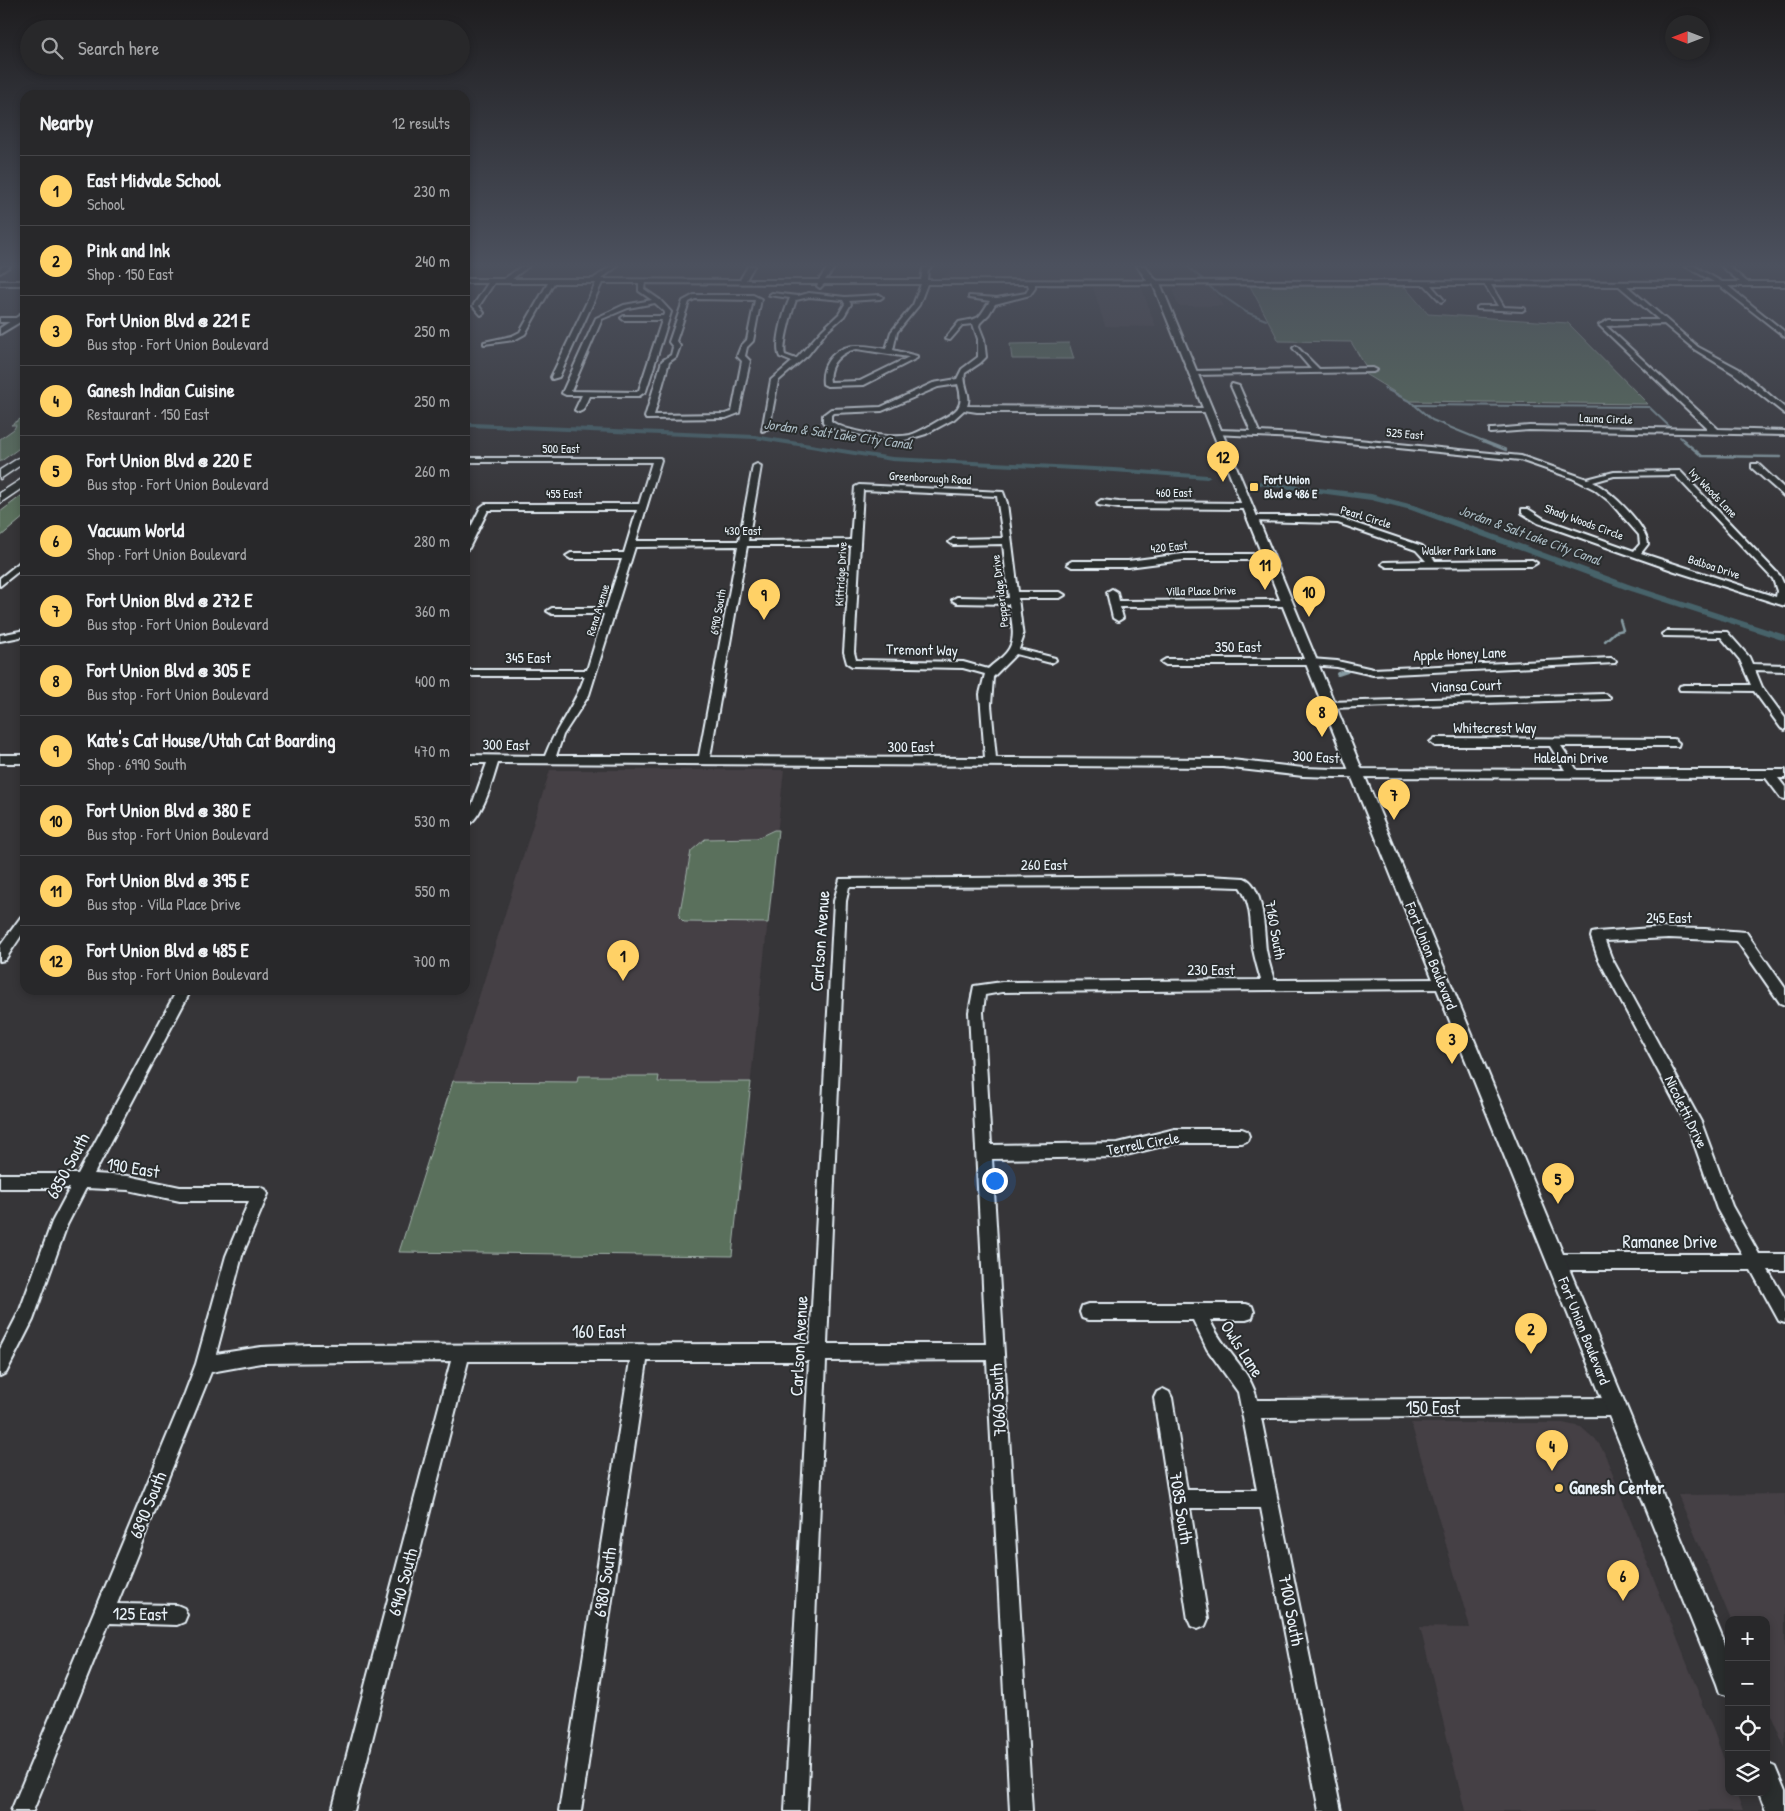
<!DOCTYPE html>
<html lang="en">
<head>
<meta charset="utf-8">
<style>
	body { margin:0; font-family:"Patrick Hand",sans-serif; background:#343436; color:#f1f3f6 }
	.controls { position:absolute; right:15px; bottom:15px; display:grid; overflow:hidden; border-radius:10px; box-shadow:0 2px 8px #0003 }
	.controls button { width:45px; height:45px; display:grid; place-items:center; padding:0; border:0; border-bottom:1px solid #444447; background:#28282a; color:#f1f3f6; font:25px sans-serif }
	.compass { position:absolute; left:1665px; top:15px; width:45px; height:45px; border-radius:50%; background:#28282a; box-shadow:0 2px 8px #0003; rotate:270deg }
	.you { position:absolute; left:994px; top:1180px; width:18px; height:18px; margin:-12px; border:4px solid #fff; border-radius:50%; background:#1a73e8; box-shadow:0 0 0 8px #1a73e833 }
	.badge { display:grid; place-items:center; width:32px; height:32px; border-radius:50%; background:#ffd166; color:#111; font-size:16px; font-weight:700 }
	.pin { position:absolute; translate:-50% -41px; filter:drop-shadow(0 1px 2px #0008) }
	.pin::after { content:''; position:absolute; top:26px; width:18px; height:15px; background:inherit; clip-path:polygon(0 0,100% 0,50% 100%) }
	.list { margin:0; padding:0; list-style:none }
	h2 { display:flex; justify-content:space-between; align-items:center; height:65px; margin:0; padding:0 20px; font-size:21px }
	h2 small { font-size:16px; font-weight:400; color:#a5a6a8 }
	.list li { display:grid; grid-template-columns:32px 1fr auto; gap:15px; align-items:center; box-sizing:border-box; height:70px; padding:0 20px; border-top:1px solid #444447 }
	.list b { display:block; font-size:19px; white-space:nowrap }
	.list p { margin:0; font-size:16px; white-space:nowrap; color:#a5a6a8 }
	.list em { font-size:16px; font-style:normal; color:#a5a6a8 }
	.icon { flex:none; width:28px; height:28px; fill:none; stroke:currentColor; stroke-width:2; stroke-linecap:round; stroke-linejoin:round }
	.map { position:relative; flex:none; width:1785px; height:1811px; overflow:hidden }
	.search { position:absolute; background:#28282a; box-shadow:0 2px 8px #0003; left:20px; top:20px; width:450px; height:55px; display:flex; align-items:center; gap:12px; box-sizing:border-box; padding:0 18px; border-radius:28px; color:#a5a6a8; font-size:19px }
	.panel { position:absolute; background:#28282a; box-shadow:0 2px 8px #0003; left:20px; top:90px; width:450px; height:905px; border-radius:15px }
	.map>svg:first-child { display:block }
</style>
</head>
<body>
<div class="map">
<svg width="1785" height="1811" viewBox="0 0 1785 1811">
	<rect width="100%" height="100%" fill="#363538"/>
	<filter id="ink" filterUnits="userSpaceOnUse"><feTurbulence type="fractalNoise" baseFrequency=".02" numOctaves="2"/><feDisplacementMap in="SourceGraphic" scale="10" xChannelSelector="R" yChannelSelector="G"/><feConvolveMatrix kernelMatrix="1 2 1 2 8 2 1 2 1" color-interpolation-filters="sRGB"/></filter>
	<g filter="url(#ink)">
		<!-- built -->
		<g fill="#443f44">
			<polygon points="954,266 1135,266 1144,279 942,279"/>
			<polygon points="1181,286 1212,287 1223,306 1178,306 1173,291"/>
			<polygon points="1093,287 1142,289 1156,327 1105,326"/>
			<polygon points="550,770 784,770 732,1256 399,1252"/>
			<polygon points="1411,1423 1563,1423 1581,1427 1598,1442 1604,1452 1714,1732 1729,1773 1729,1792 1736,1792 1743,1811 1465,1811 1420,1627 1470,1628"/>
			<polygon points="1785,1494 1785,1748 1766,1704 1766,1620 1731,1620 1678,1495"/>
		</g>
		<!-- green -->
		<g fill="#5a705c" stroke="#a1b0aa">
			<polygon points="1250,286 1405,287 1428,314 1568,323 1648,404 1409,401 1355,368 1366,367 1351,342 1279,341"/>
			<polygon points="1069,343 1074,359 1012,359 1010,344"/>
			<polygon points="25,416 25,444 0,462 0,439 14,429 16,425 11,425"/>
			<polygon points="25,493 25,516 0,537 0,512"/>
			<polygon points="774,830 778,830 768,923 684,922 679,917 691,851 705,839 757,838"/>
			<polygon points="578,1076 659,1076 658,1082 751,1082 732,1256 399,1252 453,1081 577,1082"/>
		</g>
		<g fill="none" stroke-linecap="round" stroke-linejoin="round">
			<!-- stream-far2 -->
			<g stroke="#879ca3" stroke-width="2">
				<polyline points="1186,266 1204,280"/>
				<polyline points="1210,287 1246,312 1266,320"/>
				<polyline points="1384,388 1411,402 1432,420 1486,442"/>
				<polyline points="1414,405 1649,407 1671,428"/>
				<polyline points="1680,437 1686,442"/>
			</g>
			<!-- stream-far1 -->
			<g stroke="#879ca3" stroke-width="2.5">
				<polyline points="1483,441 1506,450"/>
				<polyline points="1684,441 1702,456 1781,457"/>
				<polyline points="1605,641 1615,632 1623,630 1620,620"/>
			</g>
			<!-- stream -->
			<polyline stroke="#879ca3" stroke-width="4" points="1338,674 1347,671"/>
			<!-- canal -->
			<g fill="#47636b" fill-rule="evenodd">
				<polygon points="465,419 472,423 755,435 892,457 1114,468 1207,475 1211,477 1207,479 1114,472 892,461 755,439 470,427 465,425"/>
				<polygon points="1257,481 1371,494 1417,506 1631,585 1785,635 1785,641 1625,589 1411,510 1371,500 1260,485 1257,485"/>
			</g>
			<!-- minor casing -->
			<g stroke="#e8f1f8" stroke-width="4">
				<g id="minor">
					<polygon points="3,266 10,266 0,273 0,268"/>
					<path d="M522,266H529L512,279H593L611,266H618L601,279L740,280L748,266H754L746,280H819L829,266H836L825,280H921L923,268L932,266L928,270L927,280L1714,282L1685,266H1694L1722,282H1740L1721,266H1728L1747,282H1785V286H1728L1785,332V337L1720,286H1627L1698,347L1739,369L1785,408V414L1733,373L1694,349L1664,324L1606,326L1718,429L1785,431V435L1529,430L1490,433V429H1493L1529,426L1708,429L1599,325L1609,320H1659L1619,286L1491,285L1504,307L1524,308L1525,309L1522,311L1477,309V307L1479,306H1498L1485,285H1431L1444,300L1441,302L1425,285L1035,284V288L1030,295L995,304L989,314L980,323L979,326L984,339L986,357L980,363L965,373C962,385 972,394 967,406L1208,408L1212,410L1211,412H977L964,410L954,419L926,434L902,441L870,437L828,427L823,422V415L831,409L881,407L933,383L957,379L962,369L978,357V339L973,324L963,325L950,340L945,339L959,322C983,317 976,321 990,301L969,298V296L997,298L1026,293L1029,288L1028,284H927L919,305L897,332L893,350L917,356V358L864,385L827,386L823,384C822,375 823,369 828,361C843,340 864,346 886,349L891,332L913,305L921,284H824L820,288L817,286L818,284L645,283L644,289L660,300L671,312L646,391L639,396H589L583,410L579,412L575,410L582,395H566L562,393L596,318L624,305L652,300L639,291V283H602L559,377L552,379L551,377L596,283H554L525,334L514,340L484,344V342L512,336L520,332L548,283H494L479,306L484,313L481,315L473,306L488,283H465V279H504ZM655,303L665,312L663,316H624L621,318L624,320H662L639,390L637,392L571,391L602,319L628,308ZM857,349L908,357H909L860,381L830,382C827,365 841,351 857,349ZM958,384C965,407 958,411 938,421C929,426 920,432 910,435C892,439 845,432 831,421V415L833,413L882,411L938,387Z"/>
					<rect x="0" y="281" width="25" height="4"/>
					<path d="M809,293L845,297L880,295L883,297L880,299L849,301L851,304L844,316L826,332L808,355L778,381L769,429L762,431L771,380L792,362L780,357C774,345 784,311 790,298L769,295L772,293L798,296ZM809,297L843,300L845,304L839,314L822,330L796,359L785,355C782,345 792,311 796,300Z"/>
					<path d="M694,295H753L761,299L753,341L747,347L745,356L750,361L739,413L726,418L646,419L645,417L662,361L671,355L673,347L669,342L683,301ZM695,299L755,300L747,340L741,346L737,356L742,361L732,412L725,414L654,415L669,362L676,357L680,346L676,341L689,302Z"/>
					<polygon points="0,318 19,318 22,320 19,322 0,322"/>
					<polygon points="1296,346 1319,369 1373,368 1377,370 1373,372 1193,375 1189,373 1193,371 1311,369 1293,348"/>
					<path d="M1232,384L1239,386L1259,432L1297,434L1521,456L1587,479L1614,472L1680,471L1780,576L1785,587V606L1675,571L1538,523L1522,513V509H1528L1544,519L1634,551L1640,544L1639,535L1609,501L1594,489L1572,478L1520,460L1297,438L1214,434L1213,432L1217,430L1251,431L1231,386ZM1675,475L1773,579L1777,591L1776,597L1641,553L1648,544C1646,525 1611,491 1593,482L1614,476Z"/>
					<path d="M465,458H660L661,460L636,541H739L753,466L757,464L761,466L748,541L851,540L855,487L859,485L1003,492L1007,503L1018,592H1060L1065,595L1060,598H1018L1023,638L1019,649L1055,658L1056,660L1051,663L1016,654L993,677L991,705L996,758L1223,759L1303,768L1335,769L1565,770L1550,746H1435L1430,742L1435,738L1674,739L1679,743L1678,746H1561L1577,770H1785V778H1778L1785,787V799L1781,798L1766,778L1335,777L1303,776L1223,767L498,763C493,779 482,821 465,826V814L472,805L487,763H465V755L545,756C556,726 575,706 585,676H465V670H587L604,614H552L547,611L552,608H606L622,559H571L566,556L571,553H624L637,510H488L469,548L465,551V539L481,507L485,504H639L652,462H465ZM863,490L997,496L1003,538L953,539L949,542L953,545L1003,544L1009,598L957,597L952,600L957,603L1009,604C1011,619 1018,640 1006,653C1001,659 994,663 988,669L963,662L856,660L854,652ZM738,546L699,756H556L563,735L589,695L635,547ZM747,546H851L844,652L847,663L852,666L963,668L985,674L980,694L985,758L710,757Z"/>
					<polygon points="1752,464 1758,464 1785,489 1785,497 1752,468"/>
					<polygon points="1101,500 1119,502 1247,503 1251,506 1247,509 1119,508 1098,505 1097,503"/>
					<polygon points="1252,516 1318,516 1339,518 1422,546 1430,553 1435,561 1532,560 1537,563 1532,566 1387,567 1382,564 1384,562 1426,561 1416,550 1338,523 1249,521 1248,519"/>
					<polygon points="1183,554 1268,554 1273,557 1268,560 1183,560 1128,567 1072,567 1067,564 1072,561 1128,561"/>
					<polygon points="25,558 25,566 0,586 0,578"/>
					<polygon points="1112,589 1117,592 1119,601 1287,600 1292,603 1287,606 1120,607 1123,618 1118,621 1113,618 1107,592"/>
					<polygon points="25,630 25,636 0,641 0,635"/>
					<polygon points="1667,631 1727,632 1749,657 1752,664 1785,665 1785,671 1755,670 1762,687 1785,718 1785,730 1781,728 1754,691 1680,690 1679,688 1680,686 1684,685 1751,685 1740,660 1721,637 1664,636 1662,634"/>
					<polygon points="1611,658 1616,661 1615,663 1373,675 1337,667 1311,665 1166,665 1161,662 1166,659 1311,659 1337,661 1373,669"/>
					<polygon points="1605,694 1610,697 1609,699 1329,708 1324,705 1329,702"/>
					<rect x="0" y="755" width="25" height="8"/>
					<path d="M1208,876L1244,878C1264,885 1264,932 1266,950C1268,960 1271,970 1274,980L1443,979L1448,980L1450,984L1448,988L1443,989L1002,992L985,995L983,1012L991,1145L1118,1143L1175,1129H1242L1247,1131L1249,1136L1247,1141L1242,1143H1175L1118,1157L992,1159L1032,1811H1010L987,1360L826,1361L807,1811H785L809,1361H647L581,1811H559L630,1361H468L354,1811H332L451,1361L261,1363L211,1372L117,1604L177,1605L184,1608L187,1615L184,1622L177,1625L109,1623L33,1811H11L185,1393L196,1364L226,1256L249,1201H180L128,1190L86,1188L67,1225L33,1320L6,1373L0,1376V1349L20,1310L52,1222L70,1188H0V1174H78L177,990H191L94,1174L128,1176L180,1187H260L265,1189L268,1194L242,1256L216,1354L261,1347L309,1345L810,1344L834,901L840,879ZM1208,886L1240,887C1253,906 1250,928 1253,949C1255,959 1258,970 1261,980L1002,982L974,986L969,1012L986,1344H827L846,901L849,887Z"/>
					<polygon points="25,915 25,930 5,960 0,961 0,946 21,917"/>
					<polygon points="1651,928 1705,929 1746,932 1785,988 1785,1005 1780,1003 1737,941 1669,938 1605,941 1611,957 1701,1122 1732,1206 1759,1254 1785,1254 1785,1270 1768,1270 1785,1299 1785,1323 1779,1321 1751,1270 1556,1270 1550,1268 1548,1262 1550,1256 1556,1254 1742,1254 1717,1209 1689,1129 1598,958 1591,937 1592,933 1597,932"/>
					<path d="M1088,1304H1246L1252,1306L1254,1312L1252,1318L1246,1320H1210C1222,1350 1251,1369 1257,1400L1615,1398L1621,1401L1624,1407L1621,1413L1615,1416L1261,1418L1341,1811H1319L1261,1508H1190L1208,1619L1205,1626L1198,1629L1191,1626L1188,1619L1154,1398L1157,1392L1163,1389L1169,1392L1172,1398L1187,1490H1257L1238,1392L1207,1349L1193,1320H1088L1082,1318L1080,1312L1082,1306Z"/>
				</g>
			</g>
			<!-- major casing -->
			<g stroke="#e8f1f8" stroke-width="4">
				<g id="major">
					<polygon points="1137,266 1145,266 1154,278 1160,283 1729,1654 1729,1696 1720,1693 1717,1684 1153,284 1148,282"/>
					<polygon points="22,314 25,314 25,319 0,334 0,328"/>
					<polygon points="1766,1763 1775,1767 1785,1791 1785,1811 1767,1811 1760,1792 1766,1792"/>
				</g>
			</g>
			<!-- highway casing -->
			<g stroke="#e8f1f8" stroke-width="3">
				<g id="highway">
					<polygon points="25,454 25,462 0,479 0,470"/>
					<polygon points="25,477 25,486 0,503 0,493"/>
				</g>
			</g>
			<!-- minor -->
			<use href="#minor" fill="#2a2d2e" fill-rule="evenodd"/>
			<!-- major -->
			<use href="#major" fill="#2a2d2e" fill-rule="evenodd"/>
			<!-- highway -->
			<use href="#highway" fill="#2a2d2e" fill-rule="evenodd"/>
		</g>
	</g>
	<!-- sky -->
	<linearGradient id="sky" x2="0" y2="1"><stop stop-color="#1e1d1f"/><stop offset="0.51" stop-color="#4c515e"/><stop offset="1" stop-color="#4c515e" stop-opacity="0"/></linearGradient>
	<rect width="1785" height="520" fill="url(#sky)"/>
	<!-- markers -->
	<g fill="#ffd166" stroke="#2a2d2e" stroke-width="2">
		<rect x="1249" y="482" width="10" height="10" rx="2.5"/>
		<circle cx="1559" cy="1488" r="5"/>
	</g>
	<g text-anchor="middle" stroke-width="4" stroke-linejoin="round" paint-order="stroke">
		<!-- far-street labels -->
		<g font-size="12" fill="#e8f1f8" stroke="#2a2d2e">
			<text transform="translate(1606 419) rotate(2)" y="4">Launa Circle</text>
			<text transform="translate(1405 434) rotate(5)" y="4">525 East</text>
			<text x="561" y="453">500 East</text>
			<text transform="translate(930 478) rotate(3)" y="4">Greenborough Road</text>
			<text x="1174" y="497">460 East</text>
			<text transform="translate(1713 493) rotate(46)" y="4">Ivy Woods Lane</text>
			<text x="564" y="498">455 East</text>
			<text transform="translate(1366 517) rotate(17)" y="4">Pearl Circle</text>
			<text transform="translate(1584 522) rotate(20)" y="4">Shady Woods Circle</text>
			<text x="743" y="535">430 East</text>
			<text transform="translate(1169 547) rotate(-6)" y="4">420 East</text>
			<text x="1459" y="555">Walker Park Lane</text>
			<text transform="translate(1714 567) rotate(18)" y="4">Balboa Drive</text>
			<text transform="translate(841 574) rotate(-87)" y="4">Kittridge Drive</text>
			<text transform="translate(1000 591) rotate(-97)" y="4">Pepperidge Drive</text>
			<text transform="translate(1201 591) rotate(-1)" y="4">Villa Place Drive</text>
			<text transform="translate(598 610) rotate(-73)" y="4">Rena Avenue</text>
			<text transform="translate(718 612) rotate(-80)" y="4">6990 South</text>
		</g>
		<!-- far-poi labels -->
		<g font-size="12" font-weight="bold" fill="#e8f1f8" stroke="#2a2d2e" text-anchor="start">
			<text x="1264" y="484">Fort Union<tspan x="1264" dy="14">Blvd @ 486 E</tspan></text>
		</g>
		<!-- far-water labels -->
		<g font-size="14" font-style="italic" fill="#a8b8c0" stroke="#2a2d2e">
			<text transform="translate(838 434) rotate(8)" y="5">Jordan &amp; Salt Lake City Canal</text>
			<text transform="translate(1530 535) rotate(20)" y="5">Jordan &amp; Salt Lake City Canal</text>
		</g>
		<!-- street labels -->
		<g font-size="15" fill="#e8f1f8" stroke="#2a2d2e">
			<text x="1238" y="652">350 East</text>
			<text transform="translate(922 650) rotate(1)" y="5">Tremont Way</text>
			<text transform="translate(1460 654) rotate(-2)" y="5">Apple Honey Lane</text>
			<text x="528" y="663">345 East</text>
			<text transform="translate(1466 686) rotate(-2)" y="5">Viansa Court</text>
			<text x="1495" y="733">Whitecrest Way</text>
			<text transform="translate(506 745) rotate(1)" y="5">300 East</text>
			<text x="911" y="752">300 East</text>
			<text transform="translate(1316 757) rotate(3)" y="5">300 East</text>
			<text x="1571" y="763">Halelani Drive</text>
			<text x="1044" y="870">260 East</text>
			<text x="1669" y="923">245 East</text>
			<text transform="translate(1275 930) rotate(80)" y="5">7160 South</text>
			<text transform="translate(1431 956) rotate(68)" y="5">Fort Union Boulevard</text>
			<text x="1211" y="975">230 East</text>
			<text transform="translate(1686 1112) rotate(64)" y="5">Nicoletti Drive</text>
			<text transform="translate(1143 1144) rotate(-10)" y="5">Terrell Circle</text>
			<text transform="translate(1584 1331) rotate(68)" y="5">Fort Union Boulevard</text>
		</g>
		<!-- near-street labels -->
		<g font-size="18" fill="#e8f1f8" stroke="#2a2d2e">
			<text transform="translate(820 941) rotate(-86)" y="6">Carlson Avenue</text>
			<text transform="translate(68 1166) rotate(-62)" y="6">6850 South</text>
			<text transform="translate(133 1168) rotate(9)" y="6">190 East</text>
			<text x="1670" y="1248">Ramanee Drive</text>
			<text x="599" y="1338">160 East</text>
			<text transform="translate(799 1346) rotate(-87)" y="6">Carlson Avenue</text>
			<text transform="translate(1242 1349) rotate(57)" y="6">Owls Lane</text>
			<text transform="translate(998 1400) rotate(-93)" y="6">7060 South</text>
			<text x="1433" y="1414">150 East</text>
			<text transform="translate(148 1505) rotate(-68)" y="6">6890 South</text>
			<text transform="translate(1181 1508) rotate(81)" y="6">7085 South</text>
			<text transform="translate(403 1582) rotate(-75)" y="6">6940 South</text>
			<text transform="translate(605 1582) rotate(-81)" y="6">6980 South</text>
			<text transform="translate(1291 1610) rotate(79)" y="6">7100 South</text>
			<text transform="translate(140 1614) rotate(1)" y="6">125 East</text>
		</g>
		<!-- near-poi labels -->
		<g font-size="18" font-weight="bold" fill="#e8f1f8" stroke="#2a2d2e" text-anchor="start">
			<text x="1569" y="1494">Ganesh Center</text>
		</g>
	</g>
</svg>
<div class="controls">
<button>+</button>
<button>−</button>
<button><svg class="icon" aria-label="locate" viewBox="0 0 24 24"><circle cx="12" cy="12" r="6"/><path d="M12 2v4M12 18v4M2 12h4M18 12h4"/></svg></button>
<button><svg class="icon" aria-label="layers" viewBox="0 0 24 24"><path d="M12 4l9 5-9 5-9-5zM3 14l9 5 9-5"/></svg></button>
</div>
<svg class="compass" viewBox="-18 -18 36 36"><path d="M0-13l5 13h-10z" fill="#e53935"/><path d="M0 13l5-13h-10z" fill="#a5a6a8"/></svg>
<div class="you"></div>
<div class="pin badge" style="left:623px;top:981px">1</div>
<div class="pin badge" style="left:1531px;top:1354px">2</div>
<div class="pin badge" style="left:1452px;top:1064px">3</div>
<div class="pin badge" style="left:1552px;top:1471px">4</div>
<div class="pin badge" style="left:1558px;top:1204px">5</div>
<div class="pin badge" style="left:1623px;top:1601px">6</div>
<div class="pin badge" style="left:1394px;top:820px">7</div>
<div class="pin badge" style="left:1322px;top:737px">8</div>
<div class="pin badge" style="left:764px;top:620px">9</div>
<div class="pin badge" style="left:1309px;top:617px">10</div>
<div class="pin badge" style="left:1265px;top:590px">11</div>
<div class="pin badge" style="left:1223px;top:482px">12</div>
<div class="search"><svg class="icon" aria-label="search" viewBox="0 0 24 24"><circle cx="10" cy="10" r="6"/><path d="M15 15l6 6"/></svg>Search here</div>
<section class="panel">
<h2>Nearby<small>12 results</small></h2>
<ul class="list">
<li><span class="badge">1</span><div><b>East Midvale School</b><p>School</p></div><em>230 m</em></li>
<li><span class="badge">2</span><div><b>Pink and Ink</b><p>Shop · 150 East</p></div><em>240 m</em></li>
<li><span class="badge">3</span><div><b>Fort Union Blvd @ 221 E</b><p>Bus stop · Fort Union Boulevard</p></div><em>250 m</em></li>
<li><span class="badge">4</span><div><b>Ganesh Indian Cuisine</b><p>Restaurant · 150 East</p></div><em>250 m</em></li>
<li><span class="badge">5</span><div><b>Fort Union Blvd @ 220 E</b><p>Bus stop · Fort Union Boulevard</p></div><em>260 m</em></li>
<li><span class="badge">6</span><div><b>Vacuum World</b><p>Shop · Fort Union Boulevard</p></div><em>280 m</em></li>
<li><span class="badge">7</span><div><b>Fort Union Blvd @ 272 E</b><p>Bus stop · Fort Union Boulevard</p></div><em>360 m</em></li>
<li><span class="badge">8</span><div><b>Fort Union Blvd @ 305 E</b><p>Bus stop · Fort Union Boulevard</p></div><em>400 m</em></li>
<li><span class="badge">9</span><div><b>Kate's Cat House/Utah Cat Boarding</b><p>Shop · 6990 South</p></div><em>470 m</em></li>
<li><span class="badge">10</span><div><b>Fort Union Blvd @ 380 E</b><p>Bus stop · Fort Union Boulevard</p></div><em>530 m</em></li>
<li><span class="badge">11</span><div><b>Fort Union Blvd @ 395 E</b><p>Bus stop · Villa Place Drive</p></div><em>550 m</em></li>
<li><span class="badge">12</span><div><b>Fort Union Blvd @ 485 E</b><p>Bus stop · Fort Union Boulevard</p></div><em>700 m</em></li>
</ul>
</section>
</div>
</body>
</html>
